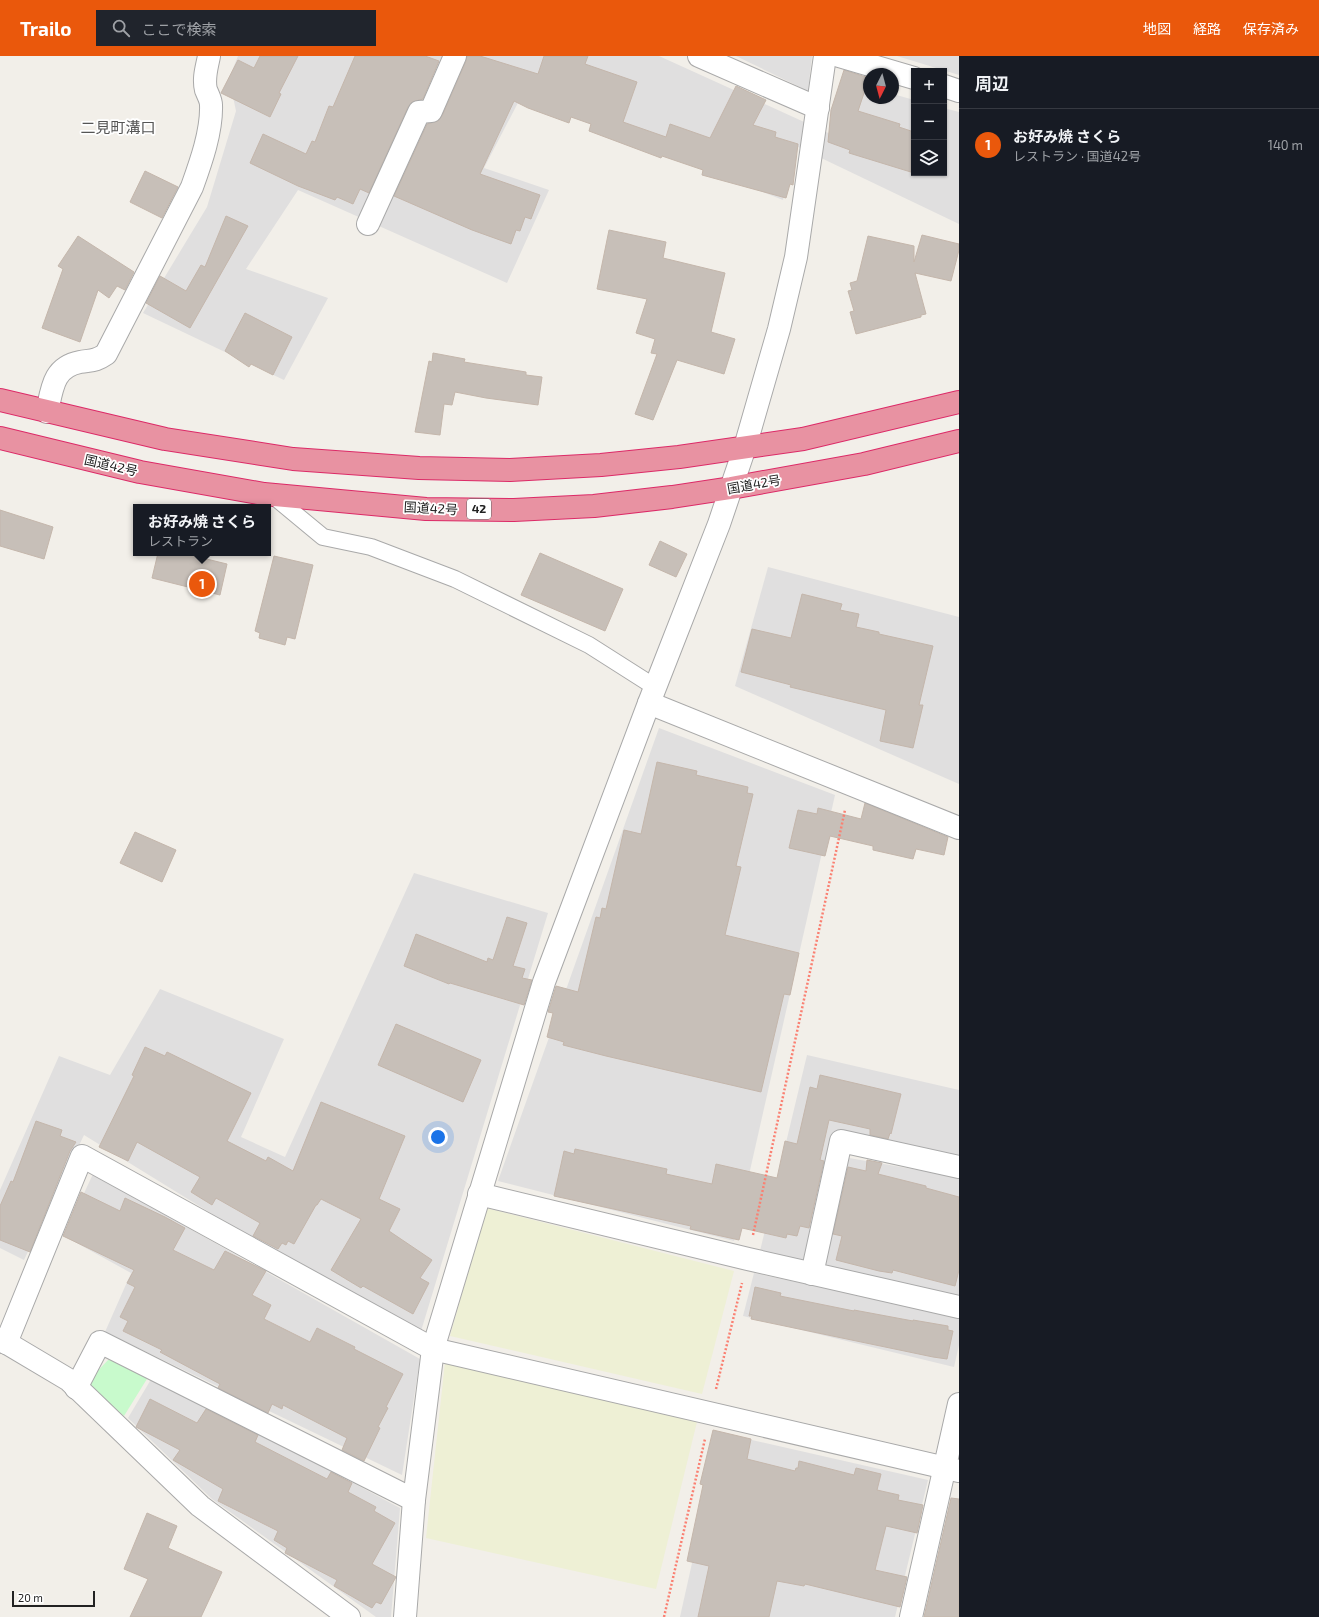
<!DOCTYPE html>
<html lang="ja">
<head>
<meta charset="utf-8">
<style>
	body { margin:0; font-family:"Exo 2","Noto Sans JP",sans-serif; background:#20242c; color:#f1f3f6 }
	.controls { position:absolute; right:12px; top:12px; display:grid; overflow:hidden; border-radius:0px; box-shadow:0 1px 3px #0004 }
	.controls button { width:36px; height:36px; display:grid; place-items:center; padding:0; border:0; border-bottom:1px solid #363941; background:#171b24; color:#f1f3f6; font:20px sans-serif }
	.compass { position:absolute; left:863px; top:12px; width:36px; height:36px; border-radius:50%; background:#171b24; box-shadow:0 1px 3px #0004; rotate:186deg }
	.scale { position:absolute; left:12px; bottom:10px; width:83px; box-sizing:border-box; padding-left:4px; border:2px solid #222; border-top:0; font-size:11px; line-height:14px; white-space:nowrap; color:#222; -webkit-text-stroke:3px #fff; paint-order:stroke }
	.you { position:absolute; left:438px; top:1081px; width:14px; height:14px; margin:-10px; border:3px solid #fff; border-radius:50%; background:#1a73e8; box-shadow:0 0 0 6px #1a73e833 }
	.badge { display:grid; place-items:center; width:26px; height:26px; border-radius:50%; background:#ea580c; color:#fff; font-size:13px; font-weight:700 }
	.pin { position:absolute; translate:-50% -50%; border:2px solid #fff; box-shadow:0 1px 4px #0006 }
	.popup { position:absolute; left:133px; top:448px; width:138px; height:52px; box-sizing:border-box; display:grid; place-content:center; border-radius:0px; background:#171b24; filter:drop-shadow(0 1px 3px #0005); font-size:13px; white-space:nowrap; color:#9ea1a6 }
	.popup b { font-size:15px; color:#f1f3f6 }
	.popup::after { content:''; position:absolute; left:50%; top:100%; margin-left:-8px; border:8px solid transparent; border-top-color:#171b24 }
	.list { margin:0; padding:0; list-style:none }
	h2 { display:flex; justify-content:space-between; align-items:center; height:52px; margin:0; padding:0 16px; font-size:17px }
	h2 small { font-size:13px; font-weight:400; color:#9ea1a6 }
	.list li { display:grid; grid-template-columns:26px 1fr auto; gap:12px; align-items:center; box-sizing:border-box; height:72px; padding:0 16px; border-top:1px solid #363941 }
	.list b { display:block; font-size:15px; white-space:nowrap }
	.list p { margin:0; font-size:13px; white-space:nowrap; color:#9ea1a6 }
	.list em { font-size:13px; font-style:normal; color:#9ea1a6 }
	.icon { flex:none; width:22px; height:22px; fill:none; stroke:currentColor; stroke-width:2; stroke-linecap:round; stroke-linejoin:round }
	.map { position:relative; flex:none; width:959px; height:1561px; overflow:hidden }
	header { display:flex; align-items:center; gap:24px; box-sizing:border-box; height:56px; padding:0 20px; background:#ea580c; color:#fff }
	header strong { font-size:19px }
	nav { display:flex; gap:22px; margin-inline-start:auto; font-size:14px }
	.search { width:280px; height:36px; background:#20242c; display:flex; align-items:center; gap:10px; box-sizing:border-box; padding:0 14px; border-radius:0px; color:#9ea1a6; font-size:15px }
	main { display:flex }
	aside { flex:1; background:#171b24 }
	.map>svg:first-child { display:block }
</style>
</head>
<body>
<header>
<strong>Trailo</strong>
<div class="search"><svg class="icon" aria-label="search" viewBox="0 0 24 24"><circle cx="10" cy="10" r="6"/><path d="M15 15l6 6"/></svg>ここで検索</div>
<nav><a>地図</a><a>経路</a><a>保存済み</a></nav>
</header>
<main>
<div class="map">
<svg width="959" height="1561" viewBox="0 0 959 1561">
	<rect width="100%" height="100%" fill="#f2efe9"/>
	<!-- residential -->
	<g fill="#e0dfdf">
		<polygon points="238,0 659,0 837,81 842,24 869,32 869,42 893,42 893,38 914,44 914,117 944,117 944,52 959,56 959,168 794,89 783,144 521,41 484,112 549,134 507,227 298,134 246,213 328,242 284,324 143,257 207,151 236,55 229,22"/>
		<polygon points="736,0 812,0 808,35"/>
		<polygon points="897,0 959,0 959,19"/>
		<polygon points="768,511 959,561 959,728 735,630"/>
		<polygon points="659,672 835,739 734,1185 498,1125"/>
		<polygon points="414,817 548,857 418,1285 84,1079 24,1204 0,1192 0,1134 59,1000 110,1019 160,933 284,983 241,1081 285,1101"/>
		<polygon points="807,999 959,1034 959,1102 833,1077 805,1207 760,1195"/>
		<polygon points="849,1102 959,1121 959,1240 824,1209"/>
		<polygon points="93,1118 420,1303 402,1419 105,1276 131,1217 64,1180"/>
		<polygon points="754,1217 959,1260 959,1289 954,1311 743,1260"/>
		<polygon points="153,1320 400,1452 391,1561 376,1561 212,1443 128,1362"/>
		<polygon points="721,1377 928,1424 895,1561 680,1561"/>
	</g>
	<!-- farmland -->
	<g fill="#eef0d5">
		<polygon points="486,1152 734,1215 702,1338 450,1280"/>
		<polygon points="445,1306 697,1366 656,1533 426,1482"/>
	</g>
	<!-- park -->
	<polygon fill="#c8facc" points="112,1300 150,1318 124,1360 85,1328"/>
	<!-- building -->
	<g fill="#c7bfb8" stroke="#c4b6ab">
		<polygon points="260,0 298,0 279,37 281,38 270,61 221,37 238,4 254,12"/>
		<polygon points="355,0 425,0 439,5 423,43 412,46 408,51 369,137 360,133 353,148 337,141 335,144 298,130 250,107 263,78 306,98 312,85 315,86 329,50 333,51"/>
		<polygon points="467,0 480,0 538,18 544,0 588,0 585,8 637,26 623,66 666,81 670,68 710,82 736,30 766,44 753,69 776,76 775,81 798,88 793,129 790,128 786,142 702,119 703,114 662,100 661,102 589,75 591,68 571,61 569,67 528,52 514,45 480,118 540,139 531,163 525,161 520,175 516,174 511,188 472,174 394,140 427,68 438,65 442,60 466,5"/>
		<polygon points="844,14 869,22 858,55 900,68 899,71 914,76 914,117 849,97 850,94 828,86 831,54"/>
		<polygon points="145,115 178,131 162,162 130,146"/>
		<polygon points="226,160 248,170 190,272 146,247 160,220 186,235 201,209 205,211"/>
		<polygon points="609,174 666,186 663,202 725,217 711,276 735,283 724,318 677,304 653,364 635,358 657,298 651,297 655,283 636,277 647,243 597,233"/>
		<polygon points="922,179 959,188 959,194 951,225 915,217 926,258 921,259 921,261 856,278 850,256 854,255 848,235 852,234 850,227 857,225 868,180 914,190 914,206"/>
		<polygon points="78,180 134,216 125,234 117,230 109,242 98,234 80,286 42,272 63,213 58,210"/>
		<polygon points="245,257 292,281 273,319 251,308 249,311 225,295"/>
		<polygon points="433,297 465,303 464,306 526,316 526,319 542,321 538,349 486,342 455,336 452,349 444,348 440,379 415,376 429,305 432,306"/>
		<polygon points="0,454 53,471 44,503 0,490"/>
		<polygon points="660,485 687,498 676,521 649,509"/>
		<polygon points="158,497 182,497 227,508 220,539 152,522"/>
		<polygon points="540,497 623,533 605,575 521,539"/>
		<polygon points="274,500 313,509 295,583 287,581 285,589 259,582 260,577 255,575"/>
		<polygon points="802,538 842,548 840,554 859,558 856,571 879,576 879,578 933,590 919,649 923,649 913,692 880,685 886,654 790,631 791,629 741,616 752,573 791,582"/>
		<polygon points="657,706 697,715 696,719 748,731 747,737 753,738 736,810 741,811 725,879 799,897 790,939 784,938 761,1036 606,1000 563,989 564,986 547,981 553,957 548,956 556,930 578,936 596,861 600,862 602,852 606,853 624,774 641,778"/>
		<polygon points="865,747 948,781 944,799 916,793 913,803 873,794 873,790 830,780 825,800 789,792 798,754 817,758 818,752 861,763"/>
		<polygon points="135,776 176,794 162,826 120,807"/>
		<polygon points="507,861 527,867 513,910 525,913 522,922 532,924 524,949 450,927 449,928 404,910 416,878 487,906 488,902 493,904"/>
		<polygon points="396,968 481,1004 463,1046 378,1009"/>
		<polygon points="145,991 165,1000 167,996 251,1037 227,1085 266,1105 268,1101 293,1115 321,1046 405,1080 379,1143 400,1153 389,1175 432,1204 420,1222 429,1227 413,1258 363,1230 361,1232 331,1214 361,1163 321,1143 317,1149 316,1149 294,1188 288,1185 286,1189 282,1187 278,1193 253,1180 260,1167 216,1142 212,1149 191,1136 200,1121 137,1086 128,1105 99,1091 134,1020 132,1019"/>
		<polygon points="820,1019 901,1038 891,1078 890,1077 888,1083 870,1079 870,1073 829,1064 820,1104 824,1105 809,1172 800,1170 797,1180 787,1178 786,1182 742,1172 739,1184 690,1173 691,1170 554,1140 564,1095 574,1098 575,1093 667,1113 666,1118 712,1128 716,1108 777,1122 785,1085 797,1088 810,1031 817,1033"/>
		<polygon points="36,1065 62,1074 60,1080 76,1086 70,1095 30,1196 0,1184 0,1150 11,1125 13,1126"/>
		<polygon points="867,1104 882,1107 878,1118 926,1130 926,1132 959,1141 959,1214 955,1230 893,1214 892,1217 879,1215 836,1204 842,1180 833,1178 848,1111 866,1115"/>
		<polygon points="81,1136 120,1155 125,1142 165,1161 185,1172 173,1194 214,1214 225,1195 266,1215 252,1239 271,1249 264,1263 310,1286 317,1272 355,1291 354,1293 403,1318 386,1351 388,1352 378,1371 380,1372 364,1405 342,1394 347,1382 283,1349 282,1353 272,1348 268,1357 218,1332 220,1328 160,1296 162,1294 123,1275 128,1265 120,1261 135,1231 127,1227 134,1214 63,1180"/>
		<polygon points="755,1231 781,1237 780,1240 854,1255 854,1254 913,1265 913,1264 948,1270 948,1274 953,1275 947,1303 933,1301 751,1263 752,1260 749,1260"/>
		<polygon points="150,1343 197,1367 206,1353 258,1379 255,1386 327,1423 331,1416 352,1427 348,1436 376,1451 374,1455 395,1467 372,1508 396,1521 381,1548 376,1546 372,1552 334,1530 337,1524 285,1497 287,1492 274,1484 278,1475 218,1445 223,1433 173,1404 180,1394 136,1371"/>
		<polygon points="713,1374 751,1383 747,1403 795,1415 796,1412 798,1412 799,1405 854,1419 856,1412 881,1418 877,1434 899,1439 898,1444 923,1449 917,1477 886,1470 875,1514 907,1521 900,1551 805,1528 804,1530 777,1525 769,1561 698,1561 709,1510 687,1505 703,1429 700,1428"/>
		<polygon points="951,1442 959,1443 959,1561 924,1561"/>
		<polygon points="147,1457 177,1470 168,1492 222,1516 201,1561 130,1561 148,1523 124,1513"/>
	</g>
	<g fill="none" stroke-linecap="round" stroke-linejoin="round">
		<!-- lane casing -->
		<g stroke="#a9a9a9" stroke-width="18">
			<polyline id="lane" points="271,438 323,481 371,491 455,523 589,589 655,631"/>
		</g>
		<!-- street casing -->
		<g stroke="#a9a9a9" stroke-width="24">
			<g id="street">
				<polyline points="699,0 818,52"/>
				<polyline points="839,0 914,22"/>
				<polyline points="944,30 959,35"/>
				<polyline points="368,168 419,56 431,55 455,0"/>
				<path d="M47,356C52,333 53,311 80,306C92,304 96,305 106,298L192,131C201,106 212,75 211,49C211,44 208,39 206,34C203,22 207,11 209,0"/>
				<polyline points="649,647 959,772"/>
				<polyline points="479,1138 748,1203 959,1251"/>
				<polyline points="812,1218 841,1085 959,1111"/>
				<polyline points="0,1283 69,1324 200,1450 349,1561"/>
				<polyline points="6,1287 82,1100 433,1293 959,1415"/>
				<polyline points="76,1332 100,1286 414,1444"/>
				<polyline points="405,1561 414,1444 433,1293 544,926 649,647 719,468 745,391 779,273 796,201 825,0"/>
				<polyline points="911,1561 959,1348"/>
			</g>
		</g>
		<!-- highway casing -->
		<g stroke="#dc2a67" stroke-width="24">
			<g id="highway">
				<polyline points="0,344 165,383 293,403 419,412 510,414 601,409 679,401 803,383 959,346"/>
				<polyline points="0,382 140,416 264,438 426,453 514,454 594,450 672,441 731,432 864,408 959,385"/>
			</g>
		</g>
		<!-- path -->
		<g stroke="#fa8072" stroke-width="2.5" stroke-dasharray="2 2" stroke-linecap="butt">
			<polyline points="753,1179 845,754"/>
			<polyline points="716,1333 742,1227"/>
			<polyline points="664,1561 705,1383"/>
		</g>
		<!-- lane -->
		<use href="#lane" stroke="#fff" stroke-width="16"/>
		<!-- street -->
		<use href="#street" stroke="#fff" stroke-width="22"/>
		<!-- highway -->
		<use href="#highway" stroke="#e892a2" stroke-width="22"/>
	</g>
	<g text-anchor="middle" stroke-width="3.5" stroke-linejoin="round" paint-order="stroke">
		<!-- shield labels -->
		<rect fill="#fff" stroke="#646464" stroke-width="1" x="467" y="443" width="24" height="20" rx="3"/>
		<g font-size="12" font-weight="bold" fill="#222">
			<text x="479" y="457">42</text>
		</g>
		<!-- street labels -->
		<g font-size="13" fill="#222" stroke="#fff">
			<text transform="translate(111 409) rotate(13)" y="5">国道42号</text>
			<text transform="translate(754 428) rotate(-10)" y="5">国道42号</text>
			<text transform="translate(431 452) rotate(3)" y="5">国道42号</text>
		</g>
		<!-- quarter labels -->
		<g font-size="15" fill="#555" stroke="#fff">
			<text x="118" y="77">二見町溝口</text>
		</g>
	</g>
</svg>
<div class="controls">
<button>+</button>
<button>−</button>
<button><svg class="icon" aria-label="layers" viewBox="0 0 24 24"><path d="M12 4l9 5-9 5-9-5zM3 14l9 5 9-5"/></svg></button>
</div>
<svg class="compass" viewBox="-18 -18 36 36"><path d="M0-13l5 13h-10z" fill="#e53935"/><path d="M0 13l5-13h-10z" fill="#9ea1a6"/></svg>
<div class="scale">20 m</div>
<div class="you"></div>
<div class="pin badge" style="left:202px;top:528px">1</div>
<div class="popup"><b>お好み焼 さくら</b>レストラン</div>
</div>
<aside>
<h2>周辺<small></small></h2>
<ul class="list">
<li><span class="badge">1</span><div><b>お好み焼 さくら</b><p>レストラン · 国道42号</p></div><em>140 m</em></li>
</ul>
</aside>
</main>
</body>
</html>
